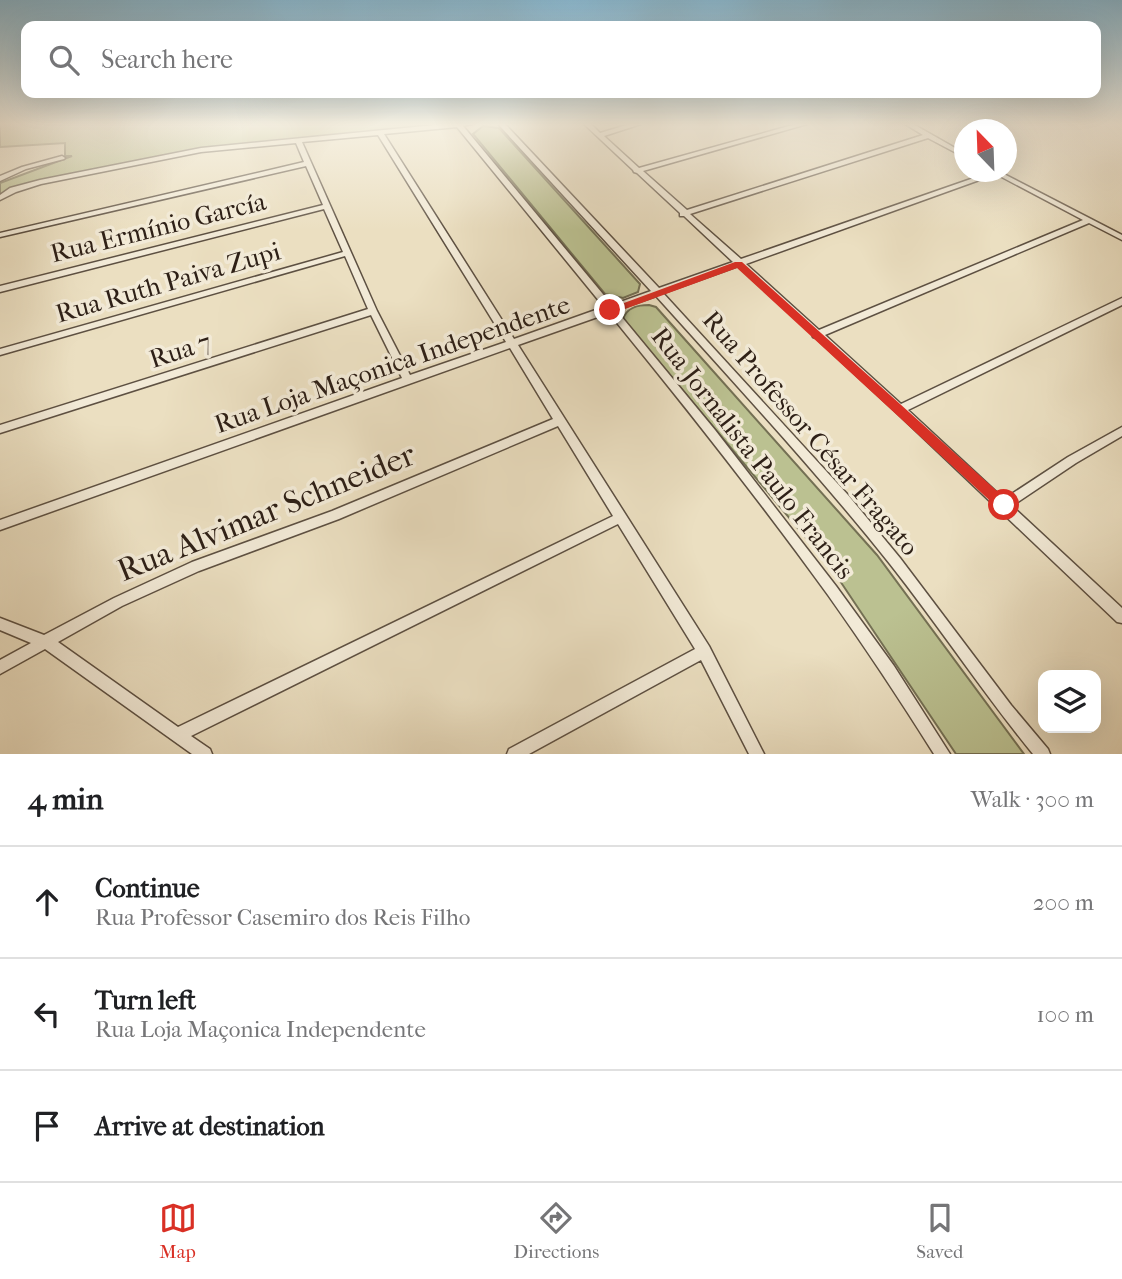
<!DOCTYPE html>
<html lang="en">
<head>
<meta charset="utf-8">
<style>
	body { margin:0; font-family:"IM FELL French Canon",serif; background:#f6f6f6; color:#202124 }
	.controls { position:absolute; right:21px; bottom:21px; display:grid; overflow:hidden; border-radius:14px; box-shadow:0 7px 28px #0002 }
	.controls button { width:63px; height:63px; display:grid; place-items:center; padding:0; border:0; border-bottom:2px solid #e0e0e0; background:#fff; color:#202124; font:35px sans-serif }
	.compass { position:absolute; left:954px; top:119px; width:63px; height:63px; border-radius:50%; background:#fff; box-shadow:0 7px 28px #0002; rotate:337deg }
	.stop { position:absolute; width:21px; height:21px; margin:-16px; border:5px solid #d93025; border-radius:50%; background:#fff }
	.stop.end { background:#d93025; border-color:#fff; box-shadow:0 2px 7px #0008 }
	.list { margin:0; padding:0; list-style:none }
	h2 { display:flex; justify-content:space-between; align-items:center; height:91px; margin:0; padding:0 28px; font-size:30px }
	h2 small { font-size:23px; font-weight:400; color:#757577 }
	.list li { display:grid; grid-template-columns:46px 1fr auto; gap:21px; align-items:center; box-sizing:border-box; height:112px; padding:0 28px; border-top:2px solid #e0e0e0 }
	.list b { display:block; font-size:26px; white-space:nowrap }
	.list p { margin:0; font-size:23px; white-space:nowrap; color:#757577 }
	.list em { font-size:23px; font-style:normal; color:#757577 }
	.icon { flex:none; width:38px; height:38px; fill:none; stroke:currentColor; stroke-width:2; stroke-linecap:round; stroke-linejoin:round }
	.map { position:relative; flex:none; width:1122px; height:754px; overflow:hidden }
	.search { position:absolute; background:#fff; box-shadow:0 7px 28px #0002; left:21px; right:21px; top:21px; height:77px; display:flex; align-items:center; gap:18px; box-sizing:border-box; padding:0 24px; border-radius:14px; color:#757577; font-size:26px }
	.sheet { height:427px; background:#fff }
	nav { display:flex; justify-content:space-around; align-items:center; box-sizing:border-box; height:98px; border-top:2px solid #e0e0e0; background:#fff; font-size:19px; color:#757577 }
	nav a { display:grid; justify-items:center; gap:4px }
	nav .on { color:#d93025 }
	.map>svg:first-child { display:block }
</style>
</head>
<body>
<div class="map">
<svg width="1122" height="754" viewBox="0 0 1122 754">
	<rect width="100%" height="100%" fill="#ebdfc1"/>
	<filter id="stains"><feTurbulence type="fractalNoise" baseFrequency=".00286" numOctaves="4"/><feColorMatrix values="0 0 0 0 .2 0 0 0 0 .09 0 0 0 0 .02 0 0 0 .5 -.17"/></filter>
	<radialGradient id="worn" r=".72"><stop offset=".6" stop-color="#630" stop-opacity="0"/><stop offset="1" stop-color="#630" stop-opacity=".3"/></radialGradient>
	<!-- green -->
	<g fill="#bbc191" stroke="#747054" stroke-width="2">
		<polygon points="0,124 469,124 201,150 40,182 0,198 0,183 72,156 65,156 65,143 0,147"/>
		<polygon points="483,126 499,128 640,284 638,292 623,298 605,294 473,134"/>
		<path d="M649,305L656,307L877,555L1024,754H956L832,569L623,319C627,307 638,305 649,305Z"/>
	</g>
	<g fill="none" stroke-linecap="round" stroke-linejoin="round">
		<!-- street casing -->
		<g stroke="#5d5042" stroke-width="3">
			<g id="street">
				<path d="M445,124H472L463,126L612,305L651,291L498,124H505L659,288L733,262L684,216H680V213L637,173L634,172L633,170L584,124H591L600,133L630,124H641L604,136L639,168L796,124H807L643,171L687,210L923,135L905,124H913L964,153V157L962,156L928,138L690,214L741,259L991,172H1000L1122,235V240L1089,223L825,335L901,404L1122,298V305L908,410L1004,499L1068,457L1122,427V436L1076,463L1012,506L1122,608V623L1117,622L896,412L816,338L813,337L812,334L738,266L663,293L848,495L900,558L1011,705L1048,749L1050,754H1033C983,693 939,626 890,564C816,471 735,384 656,296L616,310L715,430L836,586L894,666L950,754H934C900,700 865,647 828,595C758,498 684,405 609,313L518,345L709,646L764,754H749L701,660L529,754H507L509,749L695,649L618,524L191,736L210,749L212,754H192L45,649L0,674V660L31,643L0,630V618L44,635L114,598L192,562L332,511L553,419L510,348L0,530V520L402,378L371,315L0,433V425L368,309L345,256L0,355V349L343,252L324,209L0,292V286L323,205L306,166L0,237V233L304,162L296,143L201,152L41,184L16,192L0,200V195L10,188L40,180L201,148ZM457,127L604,307L514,339L384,134ZM378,135L506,342L410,375L377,311L302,142ZM996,174L1083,220L819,330L746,264ZM558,426L613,516L178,727L58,642L122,606L199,571L339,519Z"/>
				<polygon points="62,156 65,158 64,159 26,169 0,181 0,176 22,167"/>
			</g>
		</g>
		<!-- street -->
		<use href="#street" fill="#f2ead7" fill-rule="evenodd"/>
	</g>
	<!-- sky -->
	<linearGradient id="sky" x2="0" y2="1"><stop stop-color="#88b8d1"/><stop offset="0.54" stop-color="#f6f1e3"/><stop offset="1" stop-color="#f6f1e3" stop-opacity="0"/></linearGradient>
	<rect width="1122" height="230" fill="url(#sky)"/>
	<!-- route -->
	<polygon fill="#d93025" points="735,262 742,262 1008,501 1008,509 999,509 737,268 614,313 605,310"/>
	<g text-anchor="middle" stroke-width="7" stroke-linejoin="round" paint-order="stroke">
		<!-- street labels -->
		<g font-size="26" fill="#2e2017" stroke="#f2ead7">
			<text transform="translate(158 227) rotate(-14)" y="9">Rua Ermínio García</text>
			<text transform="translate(168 282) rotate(-16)" y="9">Rua Ruth Paiva Zupi</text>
			<text transform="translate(180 350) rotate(-18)" y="9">Rua 7</text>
			<text transform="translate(392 364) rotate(-19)" y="9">Rua Loja Maçonica Independente</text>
			<text transform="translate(811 433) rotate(49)" y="9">Rua Professor César Fragato</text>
			<text transform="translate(753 453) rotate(52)" y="9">Rua Jornalista Paulo Francis</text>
		</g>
		<!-- near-street labels -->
		<g font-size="32" fill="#2e2017" stroke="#f2ead7">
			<text transform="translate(266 512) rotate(-22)" y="11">Rua Alvimar Schneider</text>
		</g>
	</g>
	<rect width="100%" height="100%" filter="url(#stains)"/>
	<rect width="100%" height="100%" fill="url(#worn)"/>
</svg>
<div class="controls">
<button><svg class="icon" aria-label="layers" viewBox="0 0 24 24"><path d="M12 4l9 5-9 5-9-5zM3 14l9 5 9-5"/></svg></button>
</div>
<svg class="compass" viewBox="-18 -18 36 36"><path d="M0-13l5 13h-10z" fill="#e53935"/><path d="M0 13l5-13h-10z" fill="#757577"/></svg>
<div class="stop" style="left:1004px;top:505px"></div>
<div class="stop end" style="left:610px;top:310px"></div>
<div class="search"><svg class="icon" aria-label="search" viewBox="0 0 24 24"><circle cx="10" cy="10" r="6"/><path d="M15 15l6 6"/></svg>Search here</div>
</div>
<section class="sheet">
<h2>4 min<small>Walk · 300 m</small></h2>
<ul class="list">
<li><svg class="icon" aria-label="ahead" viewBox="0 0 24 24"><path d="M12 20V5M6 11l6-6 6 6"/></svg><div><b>Continue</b><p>Rua Professor Casemiro dos Reis Filho</p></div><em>200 m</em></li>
<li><svg class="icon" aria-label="left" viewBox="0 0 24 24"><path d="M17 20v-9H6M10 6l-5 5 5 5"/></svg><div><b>Turn left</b><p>Rua Loja Maçonica Independente</p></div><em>100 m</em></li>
<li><svg class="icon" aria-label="arrive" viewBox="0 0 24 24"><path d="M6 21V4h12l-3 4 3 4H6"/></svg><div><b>Arrive at destination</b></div></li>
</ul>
</section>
<nav>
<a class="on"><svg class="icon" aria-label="map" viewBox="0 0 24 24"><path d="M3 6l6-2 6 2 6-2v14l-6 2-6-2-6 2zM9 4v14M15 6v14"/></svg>Map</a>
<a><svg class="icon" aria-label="directions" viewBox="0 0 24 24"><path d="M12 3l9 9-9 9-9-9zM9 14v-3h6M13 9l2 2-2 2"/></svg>Directions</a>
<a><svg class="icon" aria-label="saved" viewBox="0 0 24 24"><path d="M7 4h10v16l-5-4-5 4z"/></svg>Saved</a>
</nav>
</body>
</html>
